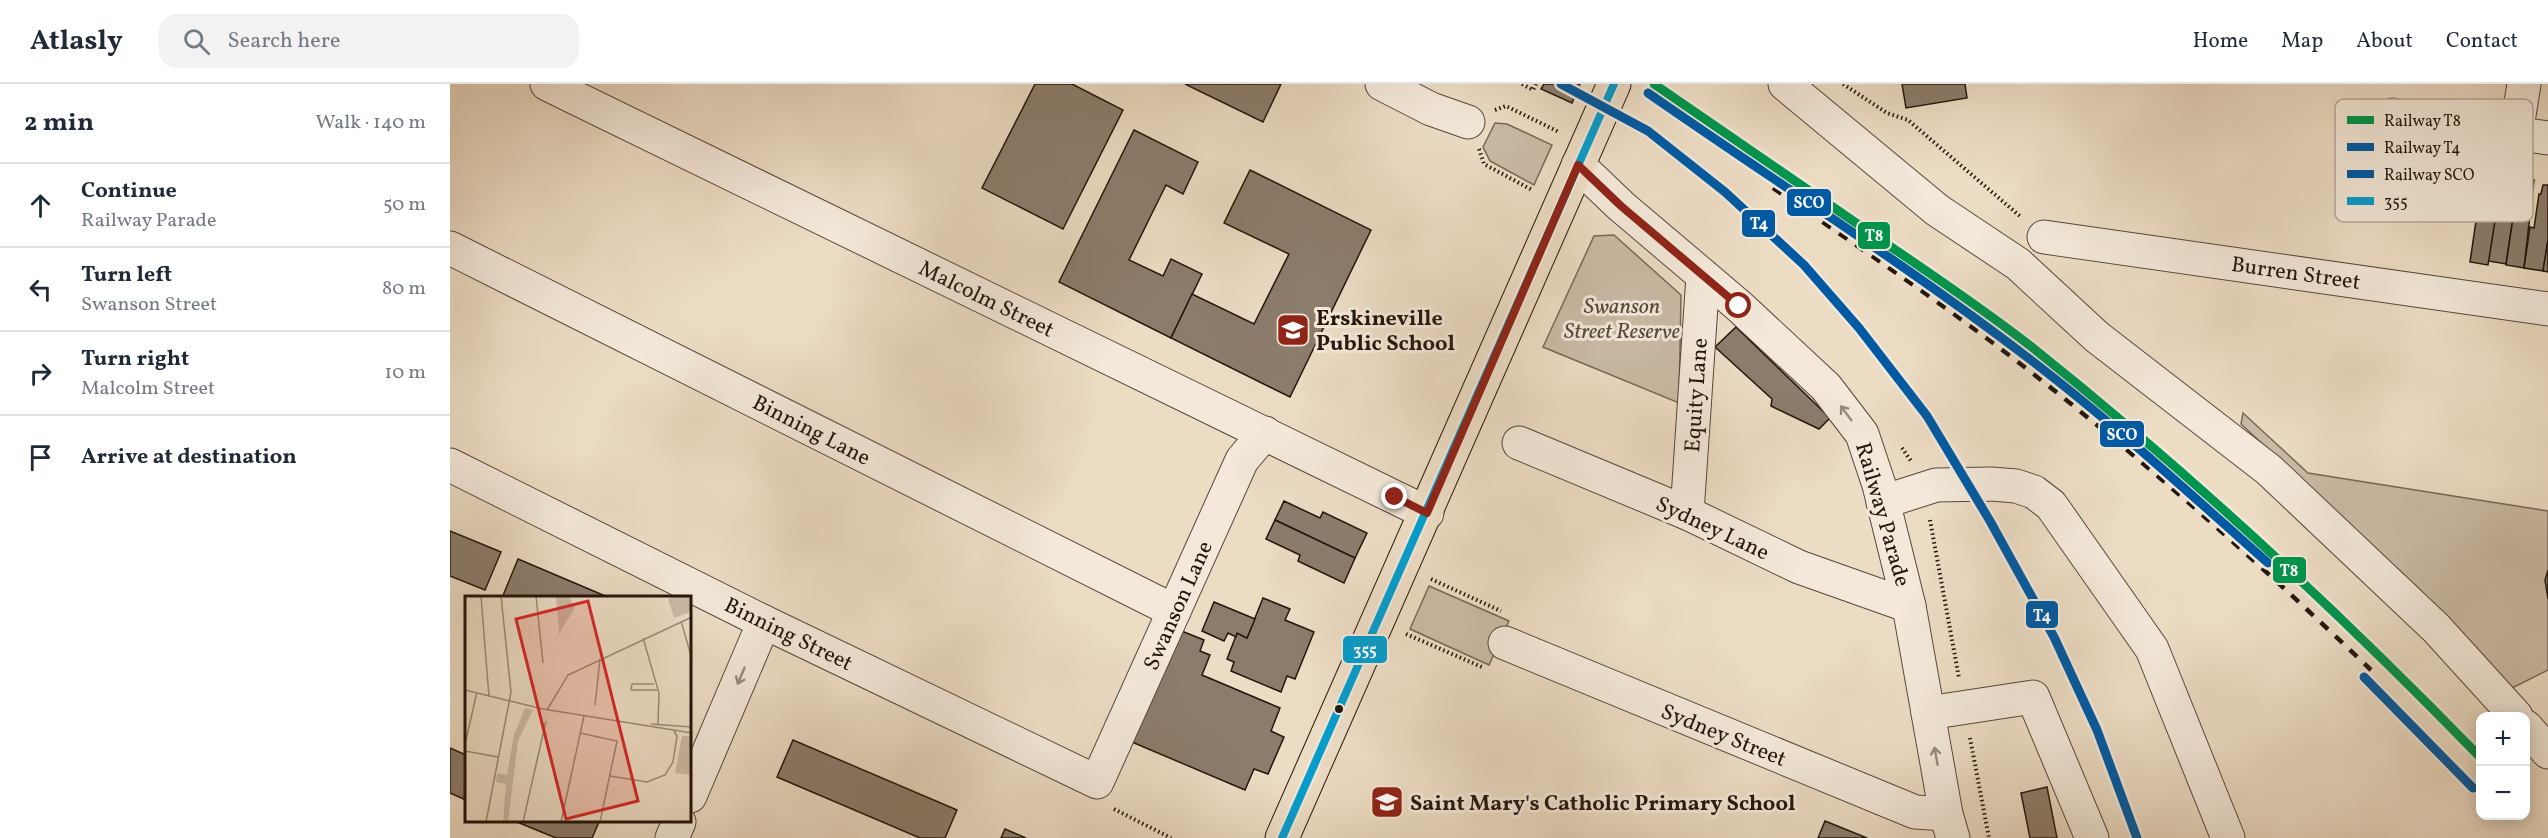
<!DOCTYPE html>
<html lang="en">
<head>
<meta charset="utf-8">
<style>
	body { margin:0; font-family:Vollkorn,serif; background:#f2f2f3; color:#1f2937 }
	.controls { position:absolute; right:18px; bottom:18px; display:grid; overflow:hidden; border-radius:12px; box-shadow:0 3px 15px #0003 }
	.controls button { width:54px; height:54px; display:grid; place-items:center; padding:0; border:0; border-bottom:2px solid #e0e1e3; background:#fff; color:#1f2937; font:30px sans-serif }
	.stop { position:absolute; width:18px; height:18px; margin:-14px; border:4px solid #8f2418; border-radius:50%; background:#fff }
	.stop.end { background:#8f2418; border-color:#fff; box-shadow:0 2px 6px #0008 }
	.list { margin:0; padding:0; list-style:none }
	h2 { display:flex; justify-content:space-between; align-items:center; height:78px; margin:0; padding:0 24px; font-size:26px }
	h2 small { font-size:20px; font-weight:400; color:#747a83 }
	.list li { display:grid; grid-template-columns:39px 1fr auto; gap:18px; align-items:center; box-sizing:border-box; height:84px; padding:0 24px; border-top:2px solid #e0e1e3 }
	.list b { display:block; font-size:22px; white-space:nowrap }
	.list p { margin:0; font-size:20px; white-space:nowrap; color:#747a83 }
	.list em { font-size:20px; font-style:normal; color:#747a83 }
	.icon { flex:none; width:33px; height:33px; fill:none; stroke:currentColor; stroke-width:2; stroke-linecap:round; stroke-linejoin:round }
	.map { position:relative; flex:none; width:2098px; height:754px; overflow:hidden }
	header { display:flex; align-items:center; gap:36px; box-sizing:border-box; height:84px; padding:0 30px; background:#fff; border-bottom:2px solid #e0e1e3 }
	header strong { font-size:28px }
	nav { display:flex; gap:33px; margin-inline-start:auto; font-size:21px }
	.search { width:420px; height:54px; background:#f2f2f3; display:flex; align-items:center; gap:15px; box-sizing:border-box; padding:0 21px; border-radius:18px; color:#747a83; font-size:22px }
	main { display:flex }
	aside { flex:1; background:#fff }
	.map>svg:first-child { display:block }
</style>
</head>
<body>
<header>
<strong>Atlasly</strong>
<div class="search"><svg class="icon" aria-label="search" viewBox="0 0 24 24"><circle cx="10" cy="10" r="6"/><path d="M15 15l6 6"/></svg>Search here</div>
<nav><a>Home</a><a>Map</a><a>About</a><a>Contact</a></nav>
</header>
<main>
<aside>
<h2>2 min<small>Walk · 140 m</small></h2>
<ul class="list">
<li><svg class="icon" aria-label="ahead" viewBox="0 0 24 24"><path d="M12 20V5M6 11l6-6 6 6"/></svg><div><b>Continue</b><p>Railway Parade</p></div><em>50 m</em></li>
<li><svg class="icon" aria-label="left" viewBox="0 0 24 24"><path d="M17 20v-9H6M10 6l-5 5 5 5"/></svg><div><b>Turn left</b><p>Swanson Street</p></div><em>80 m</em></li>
<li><svg class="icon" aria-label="right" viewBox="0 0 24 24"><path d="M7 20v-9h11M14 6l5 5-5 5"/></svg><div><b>Turn right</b><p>Malcolm Street</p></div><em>10 m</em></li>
<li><svg class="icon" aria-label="arrive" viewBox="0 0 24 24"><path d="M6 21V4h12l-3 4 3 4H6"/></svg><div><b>Arrive at destination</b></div></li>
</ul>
</aside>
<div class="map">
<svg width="2098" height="754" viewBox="0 0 2098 754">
	<rect width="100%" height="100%" fill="#ecdcc4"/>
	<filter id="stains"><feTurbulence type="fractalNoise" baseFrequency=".00333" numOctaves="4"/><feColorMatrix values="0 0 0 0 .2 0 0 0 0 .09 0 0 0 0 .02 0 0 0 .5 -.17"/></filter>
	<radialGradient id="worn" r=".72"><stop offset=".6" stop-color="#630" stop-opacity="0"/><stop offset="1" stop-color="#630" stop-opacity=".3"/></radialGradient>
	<!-- green -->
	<g fill="#cabaa5" stroke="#776858" stroke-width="1.5">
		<polygon points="1045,39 1057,40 1102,61 1084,101 1040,77 1033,63"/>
		<polygon points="1164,151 1231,211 1229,319 1093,263 1144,152"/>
		<polygon points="1793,329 1858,389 2098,427 2098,586 2062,604 1969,505 1791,340"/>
		<polygon points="979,502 1059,537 1039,581 960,545"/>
	</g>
	<!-- building -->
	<g fill="#8c7c6c" stroke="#24150c" stroke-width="1.5">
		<polygon points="585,0 622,0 673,26 613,145 532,104"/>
		<polygon points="735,0 831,0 813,38"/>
		<polygon points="1094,0 1130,0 1122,19 1091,5"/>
		<polygon points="1452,0 1515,0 1517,14 1456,24"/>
		<polygon points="684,46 748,78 733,110 716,101 679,176 713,192 721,175 752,190 721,254 609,198"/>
		<polygon points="800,86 921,146 840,313 721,254 742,210 804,240 839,170 774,139"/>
		<polygon points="2052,91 2069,94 2056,180 2038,177"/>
		<polygon points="2069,94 2084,96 2074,184 2056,181"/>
		<polygon points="2032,96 2051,99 2038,181 2020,178"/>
		<polygon points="2093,101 2098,101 2098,156 2093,187 2074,184 2080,143 2084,144 2089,110 2091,110"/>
		<polygon points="2098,156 2098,188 2093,187"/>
		<polygon points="1286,243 1380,334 1369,345 1321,322 1322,315 1265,263"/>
		<polygon points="834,417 870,434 873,428 917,449 905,474 825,436"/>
		<polygon points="825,436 905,474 894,499 848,477 850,471 816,455"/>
		<polygon points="0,447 51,468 35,506 0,492"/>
		<polygon points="68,475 160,514 52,514"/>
		<polygon points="2098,486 2098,515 2095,496"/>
		<polygon points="813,514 840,525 835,536 864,548 845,595 837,592 831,608 781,587 784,578 777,575 787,549 797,554"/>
		<polygon points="764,518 805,535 797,554 787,549 786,553 778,549 774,557 752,547"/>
		<polygon points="729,546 754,556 750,567 760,571 752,591 830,624 821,647 834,653 818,690 804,685 795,706 682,658"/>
		<polygon points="343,656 507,726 495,754 470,754 327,693"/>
		<polygon points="0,664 16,671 16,716 0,709"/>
		<polygon points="1597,703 1607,754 1580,754 1571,709"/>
		<polygon points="1375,737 1417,754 1368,754"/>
		<polygon points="67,738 149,738 142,754 106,754"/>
		<polygon points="555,745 576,754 551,754"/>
	</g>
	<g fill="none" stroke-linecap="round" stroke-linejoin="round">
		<!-- minor casing -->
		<g stroke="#56473a" stroke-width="35">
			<g id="minor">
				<polyline points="97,0 977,429"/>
				<polyline points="932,0 981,25 1018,38"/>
				<polyline points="1335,0 1487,126 1568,180 1647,253 1819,386 1986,544 2066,632"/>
				<polyline points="1942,31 2098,54"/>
				<polyline points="2066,50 2074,0"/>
				<polyline points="1128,81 1171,122 1289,222 1376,303 1412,350 1429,401 1459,522 1496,730 1503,754"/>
				<polyline points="1594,153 2098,225"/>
				<polyline points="0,164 724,527"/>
				<polyline points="1069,359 1237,429 1349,483 1459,522"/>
				<polyline points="0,381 314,538 647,698 792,376 815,349"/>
				<polyline points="1433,418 1486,401 1541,400 1566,402 1584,408 1601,421 1702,565 1778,754"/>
				<polyline points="1237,429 1253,192"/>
				<polyline points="1055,559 1465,728 1496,730"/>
				<polyline points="1478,629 1583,613 1642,754"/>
				<polyline points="2076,643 2098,668"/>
				<polyline points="240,712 314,538"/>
				<polyline points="222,754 229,738"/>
			</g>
		</g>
		<!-- major casing -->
		<g stroke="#24150c" stroke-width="35">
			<polyline id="major" points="832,754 1164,0"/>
		</g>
		<!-- path -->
		<g stroke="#24150c" stroke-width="4" stroke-dasharray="1.5 3" stroke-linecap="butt">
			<polyline points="1072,0 1083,6 1086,0"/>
			<polyline points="1393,0 1437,29 1458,36 1571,133"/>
			<polyline points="1045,26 1056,22 1109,48"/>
			<polyline points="1029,65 1034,80 1082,106"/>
			<polyline points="1452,364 1461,377"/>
			<polyline points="1480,436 1509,594"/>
			<polyline points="981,495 1051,527"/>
			<polyline points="956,550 1032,583"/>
			<polyline points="1520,654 1539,754"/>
			<polyline points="664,725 721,754"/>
		</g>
		<!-- minor -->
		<use href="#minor" stroke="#f3e8d9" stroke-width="33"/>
		<!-- major -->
		<use href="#major" stroke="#ecdcc4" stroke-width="33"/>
		<!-- rail -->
		<path stroke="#24150c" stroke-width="4.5" stroke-dasharray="10 10" stroke-linecap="butt" d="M1323,104C1406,161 1489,217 1568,278C1692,374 1808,478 1921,586"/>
		<!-- bus-1 casing -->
		<g stroke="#f3e8d9" stroke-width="12">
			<polyline id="bus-1" points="832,754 1164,0"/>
		</g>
		<!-- bus-1 -->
		<use href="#bus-1" stroke="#059dcd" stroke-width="8"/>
		<!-- rail-1 casing -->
		<g stroke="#f3e8d9" stroke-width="14">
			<path id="rail-1" d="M1204,0C1278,51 1351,101 1425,152C1478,188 1532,224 1583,264C1741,390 1889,528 2030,673"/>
		</g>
		<!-- rail-2 casing -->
		<g stroke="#f3e8d9" stroke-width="14">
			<polyline id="rail-2" points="1111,0 1198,47 1275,108 1354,181 1409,244 1477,332 1540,437 1604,553 1647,646 1687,754"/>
		</g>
		<!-- rail-3 casing -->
		<g stroke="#f3e8d9" stroke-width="14">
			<g id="rail-3">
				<path d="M1198,9C1323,96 1452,178 1573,270C1659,335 1738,408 1818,479"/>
				<polyline points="1914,593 2023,704"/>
			</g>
		</g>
		<!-- rail-1 -->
		<use href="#rail-1" stroke="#00954c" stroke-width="9"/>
		<!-- rail-2 -->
		<use href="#rail-2" stroke="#005aa3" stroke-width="9"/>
		<!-- rail-3 -->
		<use href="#rail-3" stroke="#005aa3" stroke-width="9"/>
	</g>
	<!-- one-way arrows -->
	<defs><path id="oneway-shaft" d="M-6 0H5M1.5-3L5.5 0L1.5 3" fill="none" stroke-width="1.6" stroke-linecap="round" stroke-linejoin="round" transform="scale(1.5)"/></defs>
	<g stroke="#96897d">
		<use href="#oneway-shaft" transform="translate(1396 329) rotate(-127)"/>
		<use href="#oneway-shaft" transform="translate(291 592) rotate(113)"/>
		<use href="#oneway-shaft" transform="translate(1486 672) rotate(-100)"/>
	</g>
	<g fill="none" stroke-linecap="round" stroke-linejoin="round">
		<!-- route -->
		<polyline stroke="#8f2418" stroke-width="8" points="945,413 977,429 1128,81 1171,122 1289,222"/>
	</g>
	<!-- icons -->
	<defs>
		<g id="school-square" transform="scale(1.725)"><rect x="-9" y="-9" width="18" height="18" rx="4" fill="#8f2418" stroke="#f3e8d9"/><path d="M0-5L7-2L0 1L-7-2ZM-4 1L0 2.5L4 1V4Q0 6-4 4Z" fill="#fff"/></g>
	</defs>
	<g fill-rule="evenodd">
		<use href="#school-square" x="843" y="246"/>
		<use href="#school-square" x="937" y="718"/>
	</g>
	<!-- markers -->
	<circle fill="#24150c" stroke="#f3e8d9" stroke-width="2" cx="889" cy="625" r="5"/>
	<g text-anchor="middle" stroke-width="6" stroke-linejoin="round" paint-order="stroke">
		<!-- street labels -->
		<g font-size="22" fill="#24150c" stroke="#f3e8d9">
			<text transform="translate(1846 188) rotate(8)" y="8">Burren Street</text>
			<text transform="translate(537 214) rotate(26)" y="8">Malcolm Street</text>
			<text transform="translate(1245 311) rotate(-86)" y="8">Equity Lane</text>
			<text transform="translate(362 345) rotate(27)" y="8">Binning Lane</text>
			<text transform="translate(1434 430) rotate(74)" y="8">Railway Parade</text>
			<text transform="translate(1263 443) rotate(25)" y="8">Sydney Lane</text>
			<text transform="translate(727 521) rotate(-66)" y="8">Swanson Lane</text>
			<text transform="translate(339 549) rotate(26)" y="8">Binning Street</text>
			<text transform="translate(1274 650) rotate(22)" y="8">Sydney Street</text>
		</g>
		<!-- park labels -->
		<g font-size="22" font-style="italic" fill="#56473a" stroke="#f3e8d9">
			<text x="1172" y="229">Swanson<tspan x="1172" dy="25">Street Reserve</tspan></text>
		</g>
		<!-- poi labels -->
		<g font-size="22" font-weight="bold" fill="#24150c" stroke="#f3e8d9" text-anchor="start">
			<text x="866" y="241">Erskineville<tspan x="866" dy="25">Public School</tspan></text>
			<text x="960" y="726">Saint Mary's Catholic Primary School</text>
		</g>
	</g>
	<!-- overview -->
	<g transform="translate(15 512)">
		<rect width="226" height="226" fill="#ecdcc4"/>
		<path d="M91,0H104L110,12L90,44L94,36ZM209,0H226V16L209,22L203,3ZM60,112L68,114L53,145L43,226H38L41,188L31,186L32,177L42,179L49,139ZM217,140H226V179L210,177Z" fill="#cabaa5"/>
		<path fill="none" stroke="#9c8c7a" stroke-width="1.5" d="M16,0L24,101M71,0L78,67M216,25L227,63M178,42L194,97L193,128M0,94L78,113L227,137M166,94L167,88H189M166,94H192M130,109L135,63M82,114L103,79L227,21M186,128L227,131M115,137L152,145L135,226M0,148L12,96M0,155L33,161M145,180L182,186L200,179L208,166L212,140L209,135M21,226L46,96L36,0M58,226L81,125M96,226L119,120"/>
		<path fill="#d62828" fill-opacity="0.15" stroke="#d62828" stroke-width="3" d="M123,5L173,205L101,223L51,23Z"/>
		<rect width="226" height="226" fill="none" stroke="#24150c" stroke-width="3"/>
	</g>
	<!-- legend -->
	<rect x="1885" y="15" width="198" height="123" rx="9" fill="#f3e8d9" stroke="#b5a99c" stroke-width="1.5"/>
	<rect x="1897" y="32" width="27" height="8" fill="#00954c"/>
	<rect x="1897" y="59" width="27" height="8" fill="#005aa3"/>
	<rect x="1897" y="86" width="27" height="8" fill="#005aa3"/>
	<rect x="1897" y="113" width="27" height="8" fill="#059dcd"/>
	<g font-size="16" fill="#24150c">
		<text x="1934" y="42">Railway T8</text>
		<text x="1934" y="69">Railway T4</text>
		<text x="1934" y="96">Railway SCO</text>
		<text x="1934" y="123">355</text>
	</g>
	<g stroke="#f3e8d9" stroke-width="2">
		<rect x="1336" y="104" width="46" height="29" rx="6" fill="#005aa3"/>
		<rect x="1291" y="125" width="35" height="29" rx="6" fill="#005aa3"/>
		<rect x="1407" y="137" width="34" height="29" rx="6" fill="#00954c"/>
		<rect x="1649" y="336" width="46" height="28" rx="6" fill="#005aa3"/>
		<rect x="1822" y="472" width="35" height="28" rx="6" fill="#00954c"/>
		<rect x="1575" y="516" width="34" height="29" rx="6" fill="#005aa3"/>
		<rect x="892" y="551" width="46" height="29" rx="6" fill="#059dcd"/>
	</g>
	<g font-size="16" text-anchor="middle" font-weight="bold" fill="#fff">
		<text x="1359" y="124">SCO</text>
		<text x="1309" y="145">T4</text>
		<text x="1424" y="157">T8</text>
		<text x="1672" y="356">SCO</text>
		<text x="1839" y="492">T8</text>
		<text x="1592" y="537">T4</text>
		<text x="915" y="571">355</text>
	</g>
	<rect width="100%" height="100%" filter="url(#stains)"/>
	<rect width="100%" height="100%" fill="url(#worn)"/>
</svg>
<div class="controls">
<button>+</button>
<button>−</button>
</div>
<div class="stop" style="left:1289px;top:222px"></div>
<div class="stop end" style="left:945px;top:413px"></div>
</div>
</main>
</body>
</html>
